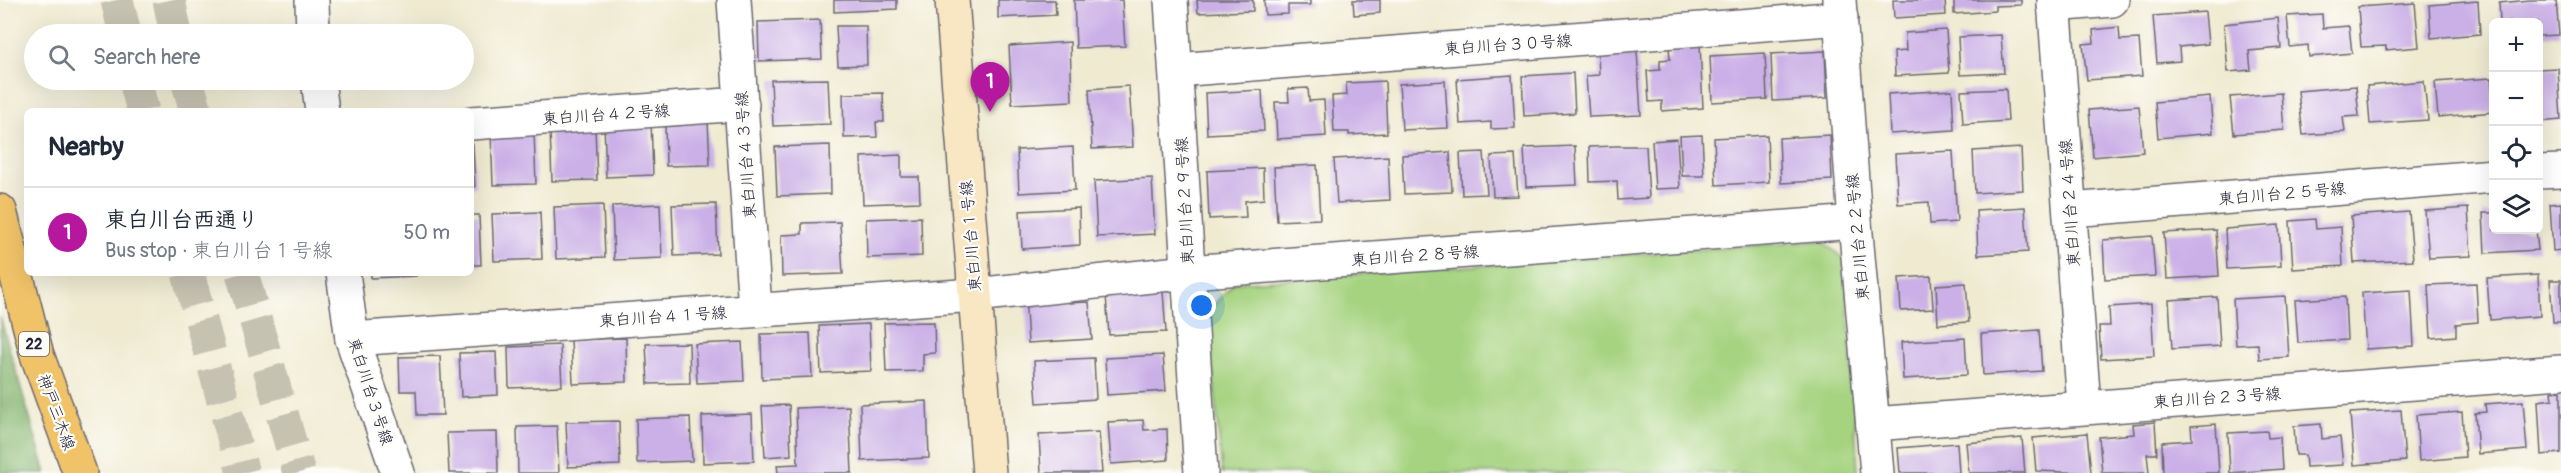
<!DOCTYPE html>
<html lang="en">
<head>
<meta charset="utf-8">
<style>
	body { margin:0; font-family:Pangolin,"Klee One",sans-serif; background:#f2f2f3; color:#1f2937 }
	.controls { position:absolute; right:18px; top:18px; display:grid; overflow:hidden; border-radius:9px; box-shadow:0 6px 24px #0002 }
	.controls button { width:54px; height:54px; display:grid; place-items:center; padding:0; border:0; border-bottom:2px solid #e0e1e3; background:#fff; color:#1f2937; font:30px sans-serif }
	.you { position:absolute; left:1202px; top:306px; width:21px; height:21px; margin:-15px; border:4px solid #fff; border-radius:50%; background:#1a73e8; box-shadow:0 0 0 9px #1a73e833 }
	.badge { display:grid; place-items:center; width:39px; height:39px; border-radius:50%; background:#b5179e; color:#fff; font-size:20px; font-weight:700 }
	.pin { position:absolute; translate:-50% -50px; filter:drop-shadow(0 2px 3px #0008) }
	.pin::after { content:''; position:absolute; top:32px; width:21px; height:18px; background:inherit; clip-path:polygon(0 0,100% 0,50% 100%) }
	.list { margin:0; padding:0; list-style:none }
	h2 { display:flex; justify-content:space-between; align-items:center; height:78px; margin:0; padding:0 24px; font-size:26px }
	h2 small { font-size:20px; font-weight:400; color:#747a83 }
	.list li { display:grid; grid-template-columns:39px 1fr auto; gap:18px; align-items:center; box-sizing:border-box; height:90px; padding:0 24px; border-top:2px solid #e0e1e3 }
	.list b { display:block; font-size:22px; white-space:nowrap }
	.list p { margin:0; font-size:20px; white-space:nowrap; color:#747a83 }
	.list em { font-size:20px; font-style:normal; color:#747a83 }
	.icon { flex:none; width:33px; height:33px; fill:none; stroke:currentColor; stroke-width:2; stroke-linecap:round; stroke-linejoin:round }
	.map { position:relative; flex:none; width:2561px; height:473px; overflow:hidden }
	.search { position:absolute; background:#fff; box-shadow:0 6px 24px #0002; left:24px; top:24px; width:450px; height:66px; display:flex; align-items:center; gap:15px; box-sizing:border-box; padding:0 21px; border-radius:33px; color:#747a83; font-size:22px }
	.panel { position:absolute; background:#fff; box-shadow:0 6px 24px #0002; left:24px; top:108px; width:450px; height:168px; border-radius:9px }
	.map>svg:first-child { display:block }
</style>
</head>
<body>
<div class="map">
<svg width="2561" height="473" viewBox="0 0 2561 473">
	<rect width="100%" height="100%" fill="#fdfcf7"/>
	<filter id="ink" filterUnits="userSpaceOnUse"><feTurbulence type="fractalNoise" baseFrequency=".0167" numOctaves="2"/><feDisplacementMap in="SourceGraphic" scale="12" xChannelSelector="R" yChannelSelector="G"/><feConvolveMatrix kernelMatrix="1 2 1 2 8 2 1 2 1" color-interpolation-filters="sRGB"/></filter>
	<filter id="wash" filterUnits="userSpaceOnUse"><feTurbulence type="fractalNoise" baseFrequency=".008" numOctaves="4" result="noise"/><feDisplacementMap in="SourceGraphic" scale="24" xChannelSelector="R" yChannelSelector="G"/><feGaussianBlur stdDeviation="1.35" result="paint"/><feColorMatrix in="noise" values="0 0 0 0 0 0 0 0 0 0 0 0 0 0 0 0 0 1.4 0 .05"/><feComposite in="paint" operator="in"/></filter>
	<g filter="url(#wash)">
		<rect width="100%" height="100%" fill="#efead0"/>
		<!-- green -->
		<polygon fill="#a6d380" stroke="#647a5e" stroke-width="1.5" points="1822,241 1845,260 1858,473 1222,473 1208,311 1234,283"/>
		<!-- forest -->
		<polygon fill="#84b56e" stroke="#536c54" stroke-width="1.5" points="0,317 46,473 0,473"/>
		<g id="blocks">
			<!-- building -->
			<g fill="#cbb0e7">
				<polygon points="834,0 897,0 897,9 834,12"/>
				<polygon points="998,0 1055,0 1056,15 998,18"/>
				<polygon points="1074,0 1122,0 1125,46 1076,48"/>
				<polygon points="1197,0 1253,0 1253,11 1198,13"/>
				<polygon points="1264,0 1310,0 1310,5 1288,5 1288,14 1265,15"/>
				<polygon points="1353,0 1380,0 1380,13 1354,15"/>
				<polygon points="1893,0 1945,0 1946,15 1894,18"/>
				<polygon points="1954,0 2021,0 2021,5 1995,6 1995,11 1954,14"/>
				<polygon points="2530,0 2556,0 2559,35 2538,36 2538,22 2500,22 2499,3"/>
				<polygon points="2478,1 2480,34 2431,38 2429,5"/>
				<polygon points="2415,3 2419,47 2386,50 2386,46 2361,47 2358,7"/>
				<polygon points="2205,12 2208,44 2179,47 2180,61 2157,63 2153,16"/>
				<polygon points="2322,14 2323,28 2349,26 2352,53 2309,57 2308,45 2290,47 2287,16"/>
				<polygon points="2278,18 2281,48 2249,51 2251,70 2228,72 2224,24"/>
				<polygon points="820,20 822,59 759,61 758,22"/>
				<polygon points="836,26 866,26 867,65 838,66"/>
				<polygon points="2119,27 2120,40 2139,39 2142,76 2087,80 2083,44 2094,43 2093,30"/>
				<polygon points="1946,30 1949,73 1895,76 1894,52 1906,51 1905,33"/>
				<polygon points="2001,35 2004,73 1960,75 1958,37"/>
				<polygon points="1070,42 1072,101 1012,104 1009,46"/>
				<polygon points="1700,45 1703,108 1662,111 1662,101 1649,102 1647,71 1660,70 1660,60 1670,59 1669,46"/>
				<polygon points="1637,51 1641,115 1589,117 1586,76 1599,75 1598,53"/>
				<polygon points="1825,51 1827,98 1773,101 1771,54"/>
				<polygon points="1765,53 1767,99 1712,102 1710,56"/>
				<polygon points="2558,68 2561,120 2538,122 2538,69"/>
				<polygon points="1573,73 1575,113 1524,116 1522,76"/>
				<polygon points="1512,75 1515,128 1491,129 1491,122 1460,124 1457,79"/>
				<polygon points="2491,78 2494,112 2438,117 2435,82"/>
				<polygon points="828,79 830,124 773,126 771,80"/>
				<polygon points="1385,81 1387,133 1349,135 1349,132 1334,132 1332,96 1347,95 1346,83"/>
				<polygon points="1445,81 1448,128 1402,130 1399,84"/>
				<polygon points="2424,81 2428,120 2370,124 2367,86"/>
				<polygon points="1129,86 1133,147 1092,149 1089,89"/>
				<polygon points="2356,86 2359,116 2343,117 2345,132 2303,135 2298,91"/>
				<polygon points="1308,88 1309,101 1324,100 1326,136 1277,139 1275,102 1289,102 1288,89"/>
				<polygon points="2006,89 2008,121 1963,124 1961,91"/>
				<polygon points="1262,90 1264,131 1207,134 1205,93"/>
				<polygon points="1952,90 1954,130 1890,134 1888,94"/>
				<polygon points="883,93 884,122 876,122 877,137 844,138 843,94"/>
				<polygon points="2281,93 2284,130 2234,134 2230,97"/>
				<polygon points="2210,97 2213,133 2158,138 2155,102"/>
				<polygon points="2139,106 2143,152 2093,157 2089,110"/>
				<polygon points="708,120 710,165 666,166 665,122"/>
				<polygon points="651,121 653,175 606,177 604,122"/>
				<polygon points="595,128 597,180 552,181 550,130"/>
				<polygon points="534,132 536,184 493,185 491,133"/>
				<polygon points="1702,135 1704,176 1682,176 1680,136"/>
				<polygon points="1767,135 1769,182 1716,185 1714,138"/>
				<polygon points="1830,135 1832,180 1781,183 1779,138"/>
				<polygon points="1677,139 1680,188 1655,189 1652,141"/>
				<polygon points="471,144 473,144 475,187 471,187"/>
				<polygon points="830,145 831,194 777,196 775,147"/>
				<polygon points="1575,146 1577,185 1526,187 1524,148"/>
				<polygon points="1616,146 1646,146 1649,198 1618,200 1617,181 1590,182 1589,147"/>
				<polygon points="1073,147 1075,190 1019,193 1017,150"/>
				<polygon points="2021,148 2023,190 1975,193 1973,151"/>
				<polygon points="1953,151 1957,222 1930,224 1929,202 1898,204 1895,154"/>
				<polygon points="1450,152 1452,192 1404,194 1402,155"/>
				<polygon points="1484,152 1487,194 1462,195 1460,153"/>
				<polygon points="901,155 901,177 919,177 920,202 863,204 861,157"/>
				<polygon points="1515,155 1518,196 1493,197 1491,156"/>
				<polygon points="1388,156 1390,200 1337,203 1334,159"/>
				<polygon points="1317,165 1320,219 1277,221 1274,167"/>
				<polygon points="1263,168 1264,199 1245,201 1246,217 1209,219 1207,171"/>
				<polygon points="1152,178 1155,234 1097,237 1094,181"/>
				<polygon points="2561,203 2561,250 2553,251 2550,204"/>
				<polygon points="660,204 662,258 614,260 612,206"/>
				<polygon points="716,204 718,254 674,256 672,205"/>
				<polygon points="603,205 605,257 556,259 554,207"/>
				<polygon points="2025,207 2028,252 1978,255 1976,210"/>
				<polygon points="1079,208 1080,245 1022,249 1020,211"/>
				<polygon points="2468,208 2471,256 2429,258 2425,211"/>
				<polygon points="540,212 542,259 494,261 492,214"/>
				<polygon points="2409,212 2413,260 2354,263 2351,216"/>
				<polygon points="2483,213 2494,213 2494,230 2536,230 2538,250 2485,253"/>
				<polygon points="471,215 479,215 481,265 471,265"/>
				<polygon points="921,217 922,256 867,258 866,219"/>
				<polygon points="2315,219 2316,229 2341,227 2343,266 2293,269 2290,221"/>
				<polygon points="840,222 843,274 782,276 781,235 802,234 802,223"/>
				<polygon points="2279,225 2281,266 2227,269 2225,229"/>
				<polygon points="2216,230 2219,276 2167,279 2164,233"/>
				<polygon points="2152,236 2155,276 2105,279 2103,240"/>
				<polygon points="371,273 416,273 416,276 371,278"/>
				<polygon points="2538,275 2540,316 2490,320 2487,278"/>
				<polygon points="1931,276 1933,309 1901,311 1899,278"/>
				<polygon points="2550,280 2561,280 2561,322 2553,322"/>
				<polygon points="1966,283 1969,322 1938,324 1936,285"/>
				<polygon points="2476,283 2478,322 2456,324 2456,336 2431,338 2428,285"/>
				<polygon points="2411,290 2414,346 2366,349 2362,293"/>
				<polygon points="1068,291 1069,303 1089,302 1092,339 1028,343 1025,294"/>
				<polygon points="1163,292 1166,332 1109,335 1106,295"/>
				<polygon points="2285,296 2289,357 2259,359 2258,344 2236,345 2233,299"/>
				<polygon points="2217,297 2220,346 2172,349 2169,300"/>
				<polygon points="2345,297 2347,340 2298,343 2295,300"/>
				<polygon points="2151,304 2154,356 2101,359 2099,326 2110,326 2109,307"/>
				<polygon points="934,322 935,353 923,354 923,371 886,372 884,323"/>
				<polygon points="869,324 871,371 821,373 819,326"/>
				<polygon points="2039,330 2042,371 1983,375 1981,334"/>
				<polygon points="810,333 812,377 762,379 761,334"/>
				<polygon points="626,338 627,382 573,384 571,340"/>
				<polygon points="1965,338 1967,375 1903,379 1901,342"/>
				<polygon points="742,342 744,381 697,383 695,344"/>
				<polygon points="689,343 690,383 648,384 646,344"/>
				<polygon points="560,345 562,386 509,388 508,347"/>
				<polygon points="496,352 498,395 461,397 459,353"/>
				<polygon points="1163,355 1166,391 1107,395 1105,358"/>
				<polygon points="440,356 443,415 417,415 416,391 400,391 399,357"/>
				<polygon points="1094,358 1096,399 1037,403 1034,361"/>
				<polygon points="2561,391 2561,453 2541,455 2538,401 2553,399 2552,392"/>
				<polygon points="927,401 929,458 862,461 860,404"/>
				<polygon points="2523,401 2527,450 2478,454 2475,413 2486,412 2485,404"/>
				<polygon points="789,405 791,455 765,457 762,406"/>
				<polygon points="849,406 852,473 778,473 777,465 798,464 796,408"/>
				<polygon points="2401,410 2405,461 2354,465 2350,413"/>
				<polygon points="2462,412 2465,457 2419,461 2416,415"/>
				<polygon points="752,414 754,461 703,463 702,416"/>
				<polygon points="690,417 692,461 637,463 636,419"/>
				<polygon points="1143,420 1144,430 1167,429 1168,460 1111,464 1108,422"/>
				<polygon points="619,421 620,465 568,467 566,422"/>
				<polygon points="2155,422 2157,454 2147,454 2149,473 2102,473 2099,437 2134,434 2133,424"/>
				<polygon points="2216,424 2219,473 2163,473 2162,442 2192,440 2191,426"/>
				<polygon points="2321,424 2322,439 2340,437 2343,465 2306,467 2305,455 2296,455 2294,426"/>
				<polygon points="557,426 559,473 518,473 517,427"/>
				<polygon points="2267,431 2268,438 2280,437 2282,469 2230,473 2228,433"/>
				<polygon points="497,432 498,473 449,473 447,433"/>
				<polygon points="1099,432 1102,473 1041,473 1039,435"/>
				<polygon points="2087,433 2091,473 2036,471 2033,438"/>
				<polygon points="2022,438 2025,473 1969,473 1966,443"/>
				<polygon points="1957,443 1959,473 1900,473 1898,448"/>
			</g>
		</g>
	</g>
	<g filter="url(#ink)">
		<use href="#blocks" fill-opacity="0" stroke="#6a686f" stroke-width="1.5"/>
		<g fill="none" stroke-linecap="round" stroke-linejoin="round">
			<!-- highway-tunnel -->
			<g stroke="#c6c2b2" stroke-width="33" stroke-dasharray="33 16" stroke-linecap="butt">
				<polyline points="117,0 125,34"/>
				<polyline points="169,0 176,34"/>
				<polyline points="135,80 143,111"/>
				<polyline points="187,80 196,111"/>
				<polyline points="188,273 243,473"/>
				<polyline points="242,273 299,473"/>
			</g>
			<!-- street casing -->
			<g stroke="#6a686f" stroke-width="36">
				<g id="street">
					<polyline points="312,0 313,34"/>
					<polyline points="734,0 755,309"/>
					<polyline points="1171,0 1201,473"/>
					<polyline points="1839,0 1855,222 1877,473"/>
					<polyline points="2054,0 2084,406"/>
					<polyline points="2054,5 2112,0"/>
					<polyline points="1176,70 1841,18"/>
					<polyline points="318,80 322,111"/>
					<polyline points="471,123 742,104"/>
					<polyline points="2538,172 2561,171"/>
					<polyline points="2070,210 2494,176"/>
					<polyline points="343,273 352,339 398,473"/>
					<polyline points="352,339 975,295 1188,272 1855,222"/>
					<polyline points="1873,424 2561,372"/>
				</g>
			</g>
			<!-- secondary casing -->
			<g stroke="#6a686f" stroke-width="36">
				<polyline id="secondary" points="952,0 989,473"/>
			</g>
			<!-- primary casing -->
			<g stroke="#6a686f" stroke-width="36">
				<polyline id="primary" points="0,211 37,355 80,473"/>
			</g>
			<!-- street -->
			<use href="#street" stroke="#fff" stroke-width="33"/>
			<!-- secondary -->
			<use href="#secondary" stroke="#f9e7c3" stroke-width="33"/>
			<!-- primary -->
			<use href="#primary" stroke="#f1c369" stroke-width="33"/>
		</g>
	</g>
	<g text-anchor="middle" stroke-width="4.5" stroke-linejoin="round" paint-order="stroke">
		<!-- shield labels -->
		<rect fill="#fdfcf7" stroke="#646373" stroke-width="1.5" x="19" y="332" width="30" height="24" rx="4.5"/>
		<g font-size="15" font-weight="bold" fill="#22223b">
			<text x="34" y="349">22</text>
		</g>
		<!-- street labels -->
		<g font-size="16" fill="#22223b" stroke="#fdfcf7">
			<text transform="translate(1508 44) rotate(-4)" y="6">東白川台３０号線</text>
			<text transform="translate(606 114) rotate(-4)" y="6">東白川台４２号線</text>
			<text transform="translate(745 155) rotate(-94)" y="6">東白川台４３号線</text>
			<text transform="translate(2282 193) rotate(-5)" y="6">東白川台２５号線</text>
			<text transform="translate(1184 201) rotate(-93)" y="6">東白川台２９号線</text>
			<text transform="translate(2069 203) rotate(-94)" y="6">東白川台２４号線</text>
			<text transform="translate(970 236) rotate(-95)" y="6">東白川台１号線</text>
			<text transform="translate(1857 237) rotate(-95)" y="6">東白川台２２号線</text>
			<text transform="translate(1415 255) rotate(-4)" y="6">東白川台２８号線</text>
			<text transform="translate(663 316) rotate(-4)" y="6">東白川台４１号線</text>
			<text transform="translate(371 391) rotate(72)" y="6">東白川台３号線</text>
			<text transform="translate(2217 397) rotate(-4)" y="6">東白川台２３号線</text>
			<text transform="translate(57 412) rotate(70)" y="6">神戸三木線</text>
		</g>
	</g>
</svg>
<div class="controls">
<button>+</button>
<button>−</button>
<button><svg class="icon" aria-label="locate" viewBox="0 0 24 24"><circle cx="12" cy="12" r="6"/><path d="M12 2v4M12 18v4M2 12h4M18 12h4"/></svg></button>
<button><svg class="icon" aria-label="layers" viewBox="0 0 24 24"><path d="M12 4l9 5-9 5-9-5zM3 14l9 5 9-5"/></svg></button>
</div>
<div class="you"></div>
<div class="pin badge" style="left:990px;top:112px">1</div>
<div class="search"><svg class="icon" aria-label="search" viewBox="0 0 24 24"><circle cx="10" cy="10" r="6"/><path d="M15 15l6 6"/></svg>Search here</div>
<section class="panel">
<h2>Nearby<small></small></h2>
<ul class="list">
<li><span class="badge">1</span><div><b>東白川台西通り</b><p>Bus stop · 東白川台１号線</p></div><em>50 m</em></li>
</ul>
</section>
</div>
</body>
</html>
